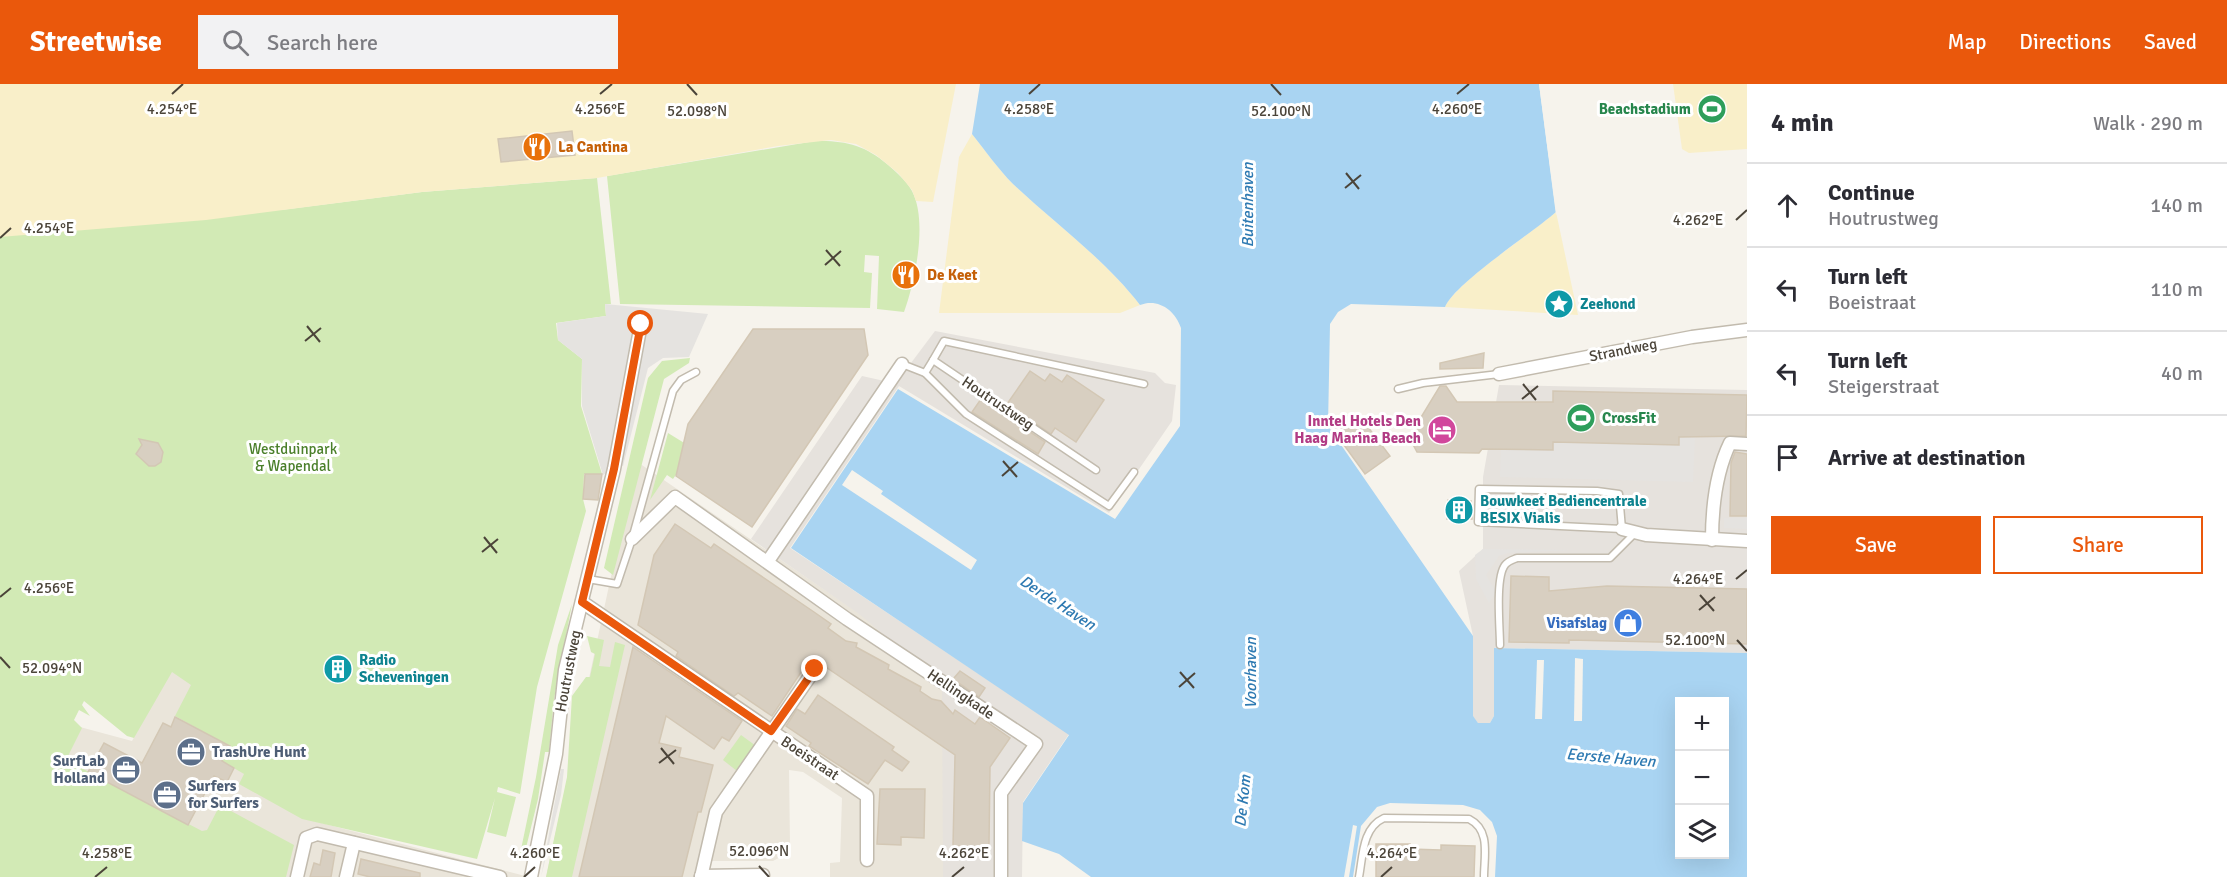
<!DOCTYPE html>
<html lang="en">
<head>
<meta charset="utf-8">
<style>
	body { margin:0; font-family:Signika,sans-serif; background:#f2f2f3; color:#2b2b33 }
	.controls { position:absolute; right:18px; bottom:18px; display:grid; overflow:hidden; border-radius:0px; box-shadow:0 6px 24px #0002 }
	.controls button { width:54px; height:54px; display:grid; place-items:center; padding:0; border:0; border-bottom:2px solid #e1e1e2; background:#fff; color:#2b2b33; font:30px sans-serif }
	.stop { position:absolute; width:18px; height:18px; margin:-14px; border:4px solid #ea580c; border-radius:50%; background:#fff }
	.stop.end { background:#ea580c; border-color:#fff; box-shadow:0 2px 6px #0008 }
	.list { margin:0; padding:0; list-style:none }
	h2 { display:flex; justify-content:space-between; align-items:center; height:78px; margin:0; padding:0 24px; font-size:26px }
	h2 small { font-size:20px; font-weight:400; color:#7c7c81 }
	.list li { display:grid; grid-template-columns:39px 1fr auto; gap:18px; align-items:center; box-sizing:border-box; height:84px; padding:0 24px; border-top:2px solid #e1e1e2 }
	.list b { display:block; font-size:22px; white-space:nowrap }
	.list p { margin:0; font-size:20px; white-space:nowrap; color:#7c7c81 }
	.list em { font-size:20px; font-style:normal; color:#7c7c81 }
	.actions { display:flex; gap:12px; padding:18px 24px }
	.actions a { flex:1; padding:14px 0; border:2px solid #ea580c; border-radius:0px; text-align:center; font-size:21px; color:#ea580c }
	.actions .main { background:#ea580c; color:#fff }
	.icon { flex:none; width:33px; height:33px; fill:none; stroke:currentColor; stroke-width:2; stroke-linecap:round; stroke-linejoin:round }
	.map { position:relative; flex:none; width:1747px; height:793px; overflow:hidden }
	header { display:flex; align-items:center; gap:36px; box-sizing:border-box; height:84px; padding:0 30px; background:#ea580c; color:#fff }
	header strong { font-size:28px }
	nav { display:flex; gap:33px; margin-inline-start:auto; font-size:21px }
	.search { width:420px; height:54px; background:#f2f2f3; display:flex; align-items:center; gap:15px; box-sizing:border-box; padding:0 21px; border-radius:0px; color:#7c7c81; font-size:22px }
	main { display:flex }
	aside { flex:1; background:#fff }
	.map>svg:first-child { display:block }
</style>
</head>
<body>
<header>
<strong>Streetwise</strong>
<div class="search"><svg class="icon" aria-label="search" viewBox="0 0 24 24"><circle cx="10" cy="10" r="6"/><path d="M15 15l6 6"/></svg>Search here</div>
<nav><a>Map</a><a>Directions</a><a>Saved</a></nav>
</header>
<main>
<div class="map">
<svg width="1747" height="793" viewBox="0 0 1747 793">
	<rect width="100%" height="100%" fill="#f6f3ec"/>
	<!-- residential -->
	<g fill="#eae5da">
		<polygon points="636,377 860,530 1067,652 1021,718 1018,793 830,793 830,779 840,778 842,714 803,688 789,686 790,761 784,771 773,777 710,777 707,793 546,793"/>
		<polygon points="171,587 193,600 231,662 235,683 302,734 529,793 283,793 63,678 80,643 132,657"/>
	</g>
	<!-- industrial -->
	<g fill="#e6e2dd">
		<polygon points="935,247 1155,289 1165,299 1176,301 1172,337 1109,429 899,302 790,464 1069,650 1023,718 1022,793 943,793 942,599 859,530 751,455 862,292 889,298 902,291"/>
		<polygon points="1499,301 1747,306 1747,569 1494,564 1494,632 1490,639 1478,639 1473,633 1473,552 1459,487 1483,465 1483,393"/>
	</g>
	<!-- green -->
	<g fill="#d2eab5">
		<path d="M815,57C844,56 865,61 887,80C896,88 906,96 912,107C928,137 915,198 904,228L877,225L879,172L865,171L864,188L872,189L870,224L620,220L607,92Z"/>
		<polygon points="597,94 611,220 605,220 606,232 556,239 558,256 582,275 581,322 602,390 584,390 583,415 586,427 537,603 520,710 498,703 497,708 516,713 506,753 487,748 495,714 477,775 302,735 239,700 244,690 222,677 229,662 175,632 191,601 172,588 134,654 127,652 84,617 82,621 90,632 79,626 74,636 82,644 66,676 202,747 207,746 220,721 294,761 286,793 0,793 0,128 281,126 422,108"/>
		<polygon points="690,274 689,279 664,295 613,491 604,484 648,294 662,277"/>
		<polygon points="668,349 694,365 673,395 667,391 650,416"/>
		<polygon points="572,520 554,615 549,668 545,668 538,715 523,776 519,775 536,693 558,561"/>
		<polygon points="587,552 604,556 599,582 610,583 615,558 625,561 572,793 546,793 567,693 572,612 586,593 590,593 595,570 591,568"/>
		<polygon points="741,651 756,662 737,687 723,676"/>
	</g>
	<!-- sand -->
	<g fill="#f9efc9">
		<polygon points="0,0 956,0 933,118 916,117 912,106 898,89 876,71 856,60 831,56 778,62 597,94 422,108 206,136 0,153"/>
		<polygon points="1673,0 1747,0 1747,65 1689,69 1682,65"/>
		<path d="M972,50C985,66 998,85 1013,100C1055,140 1104,174 1140,221L1120,229H939L959,73Z"/>
		<path d="M1556,128L1578,231L1445,223C1455,199 1532,149 1556,128Z"/>
	</g>
	<!-- parking -->
	<g fill="#e5e3e0">
		<polygon points="605,220 708,230 689,273 663,274 648,284 623,382 619,381 603,391 582,322 582,275 558,256 557,239 606,232"/>
		<polygon points="1679,353 1695,353 1693,398 1500,393 1501,365 1552,366 1553,358 1679,361"/>
		<polygon points="1724,434 1747,434 1747,445 1724,444"/>
		<polygon points="1483,465 1573,466 1508,469 1499,472 1486,491 1496,508 1489,519 1476,495 1475,471"/>
		<polygon points="561,685 564,685 561,711 541,793"/>
	</g>
	<!-- water -->
	<path fill="#a9d4f2" fill-rule="evenodd" d="M980,0H1539L1556,128C1531,150 1455,199 1445,223L1351,220L1338,228L1330,240L1328,342L1473,552V632L1478,639H1490L1494,632V564L1747,569V793H1495L1497,752L1492,738L1480,726L1463,721L1390,719L1377,723L1361,742L1353,793H1091L1059,770L1022,757L1023,719L1069,651L791,464L898,305L1115,435L1180,342L1181,244C1175,226 1158,214 1140,221C1104,174 1055,140 1013,100C998,85 985,66 972,50ZM1680,618H1724V770H1680Z"/>
	<!-- pier -->
	<g fill="#f6f3ec">
		<polygon points="1539,0 1542,0 1558,128 1556,131"/>
		<polygon points="852,386 883,407 881,410 977,476 971,486 842,401"/>
		<polygon points="1575,574 1583,575 1582,637 1574,637"/>
		<polygon points="1537,576 1544,576 1542,635 1535,635"/>
		<polygon points="1353,741 1357,742 1349,793 1344,793"/>
	</g>
	<!-- building -->
	<g fill="#d8cfc1" stroke="#d3c7b4" stroke-width="1.5">
		<polygon points="572,47 575,71 501,78 498,55"/>
		<polygon points="753,245 864,245 868,271 752,443 676,392 688,340"/>
		<polygon points="1484,269 1483,284 1440,285 1440,279"/>
		<polygon points="1030,287 1045,297 1050,290 1062,298 1067,291 1104,316 1076,358 1055,344 1051,350 1007,320"/>
		<polygon points="1440,302 1446,302 1457,318 1553,318 1553,307 1747,311 1746,352 1679,353 1679,361 1553,358 1553,366 1482,365 1479,369 1417,368 1409,353"/>
		<polygon points="981,315 1045,358 1038,370 972,328"/>
		<polygon points="1352,330 1362,335 1390,372 1365,390 1336,350 1336,340 1340,335"/>
		<polygon points="139,355 158,359 163,368 161,378 155,382 149,382 136,370 142,361"/>
		<polygon points="1735,368 1747,370 1747,432 1730,432 1731,379"/>
		<polygon points="585,390 602,390 598,416 583,415"/>
		<polygon points="1448,416 1471,417 1472,435 1447,435"/>
		<polygon points="675,440 711,464 714,460 814,528 831,540 828,544 846,557 857,559 856,563 889,581 888,585 921,603 920,607 932,615 941,617 953,630 955,626 975,640 980,633 1010,654 990,683 989,760 985,763 953,762 955,671 811,573 772,632 738,609 734,612 676,572 678,568 638,541 654,471"/>
		<polygon points="1511,492 1549,493 1549,507 1607,502 1747,505 1747,560 1569,556 1569,559 1509,558"/>
		<polygon points="633,563 742,637 729,657 722,653 714,665 666,632 659,659 681,664 679,673 713,681 701,728 698,728 682,793 579,793"/>
		<polygon points="960,587 985,604 979,613 953,595"/>
		<polygon points="818,611 894,663 892,666 909,678 902,687 885,676 868,700 809,662 811,659 786,642 797,625 805,630"/>
		<polygon points="175,633 230,662 222,677 234,684 227,698 214,692 188,741 88,688 104,659 142,679 163,639 171,643"/>
		<polygon points="880,705 925,705 924,754 901,753 901,761 877,760"/>
		<polygon points="1376,760 1410,760 1410,765 1441,766 1441,761 1475,762 1474,793 1376,793"/>
		<polygon points="323,766 335,769 331,793 310,793 314,779 320,781"/>
		<polygon points="361,775 420,789 420,793 370,793 358,790"/>
	</g>
	<g fill="none" stroke-linecap="round" stroke-linejoin="round">
		<!-- lane casing -->
		<g stroke="#c2bbae" stroke-width="9">
			<g id="lane">
				<polyline points="933,276 944,257 1144,300"/>
				<polyline points="902,280 925,289 933,276 1096,386"/>
				<polyline points="925,289 966,330 1109,422 1134,388"/>
				<polyline points="1398,305 1423,299 1499,290"/>
				<polygon points="1479,405 1597,407 1619,410 1622,445 1478,438"/>
				<polyline points="588,495 617,500 632,455 673,307 681,296 696,288"/>
				<path d="M1500,561C1500,544 1495,494 1505,481C1508,477 1512,476 1517,474H1610L1635,449"/>
				<path d="M1359,793C1363,772 1362,744 1384,734L1469,735C1491,746 1484,772 1484,793"/>
			</g>
		</g>
		<!-- street casing -->
		<g stroke="#c2bbae" stroke-width="15">
			<g id="street">
				<polyline points="1499,290 1692,253 1747,246"/>
				<polyline points="1622,445 1646,451 1747,457"/>
				<polyline points="632,455 675,413 847,535 1036,660 1001,709 1001,793"/>
				<path d="M1712,456C1712,425 1716,388 1730,359L1747,360"/>
				<polyline points="768,477 902,280"/>
				<polyline points="582,518 867,712 867,776"/>
				<polyline points="701,792 763,791"/>
				<polyline points="297,793 306,754 317,750 500,793"/>
				<polyline points="346,793 354,759"/>
				<polyline points="531,793 556,670 565,586 614,385 641,240"/>
				<polyline points="701,793 716,728 815,585"/>
			</g>
		</g>
		<!-- lane -->
		<use href="#lane" stroke="#fff" stroke-width="6"/>
		<!-- street -->
		<use href="#street" stroke="#fff" stroke-width="12"/>
	</g>
	<g fill="none" stroke-linecap="round" stroke-linejoin="round">
		<!-- route -->
		<polyline stroke="#ea580c" stroke-width="8" points="641,240 614,385 582,518 771,647 815,585"/>
	</g>
	<!-- ticks -->
	<path fill="none" stroke="#4b4439" stroke-width="2" d="M687,0L697,11M1271,0L1281,11M172,10L183,0M600,10L612,0M1029,10L1040,0M1457,10L1469,0M1346,89L1359,105M1345,104L1361,91M1736,136L1747,126M0,154L11,144M826,166L840,182M825,181L841,167M307,242L320,258M305,257L321,244M1523,300L1536,316M1522,315L1538,302M1003,377L1017,393M1002,392L1018,378M484,453L497,469M482,468L498,455M1736,495L1747,486M1700,511L1714,527M0,513L11,504M1699,526L1715,513M1737,556L1747,567M0,573L10,584M1180,588L1194,604M1179,603L1195,589M661,664L674,680M659,679L676,666M759,782L769,793M95,793L107,783M524,793L535,783M952,793L964,783M1381,793L1392,783"/>
	<!-- icons -->
	<defs>
		<g id="stadium-disc" transform="scale(1.5)"><circle r="9.5" fill="#2e9e5b" stroke="#fff"/><path d="M0-5a6.5 5 0 1 0 0 10a6.5 5 0 1 0 0-10ZM-3.5-1.8h7v3.6h-7Z" fill="#fff"/></g>
		<g id="restaurant-disc" transform="scale(1.5)"><circle r="9.5" fill="#e8710a" stroke="#fff"/><path d="M-5-6h1v4h1v-4h1v4h1v-4h1v5L-1.5 .5V6h-2V.5L-5-1ZM5-6V6H3V1.5H1.5Q1.5-4 5-6Z" fill="#fff"/></g>
		<g id="sight-disc" transform="scale(1.5)"><circle r="9.5" fill="#0f9aa8" stroke="#fff"/><path d="M0-6L1.8-2.2L6-1.7L2.9 1.2L3.7 5.4L0 3.3L-3.7 5.4L-2.9 1.2L-6-1.7L-1.8-2.2Z" fill="#fff"/></g>
		<g id="hotel-disc" transform="scale(1.5)"><circle r="9.5" fill="#d1479c" stroke="#fff"/><path d="M-6-4.5h1.5V1H6V5H4.5V3h-9V5H-6ZM-4 0a1.8 1.8 0 1 1 3.6 0ZM.5 0V-2.5h3Q6-2.5 6 0Z" fill="#fff"/></g>
		<g id="building-disc" transform="scale(1.5)"><circle r="9.5" fill="#0f9aa8" stroke="#fff"/><path d="M-4-6H4V6H1V3H-1V6H-4ZM-2.5-4.3h1.7v1.8h-1.7ZM.8-4.3h1.7v1.8H.8ZM-2.5-1h1.7V.8h-1.7ZM.8-1h1.7V.8H.8Z" fill="#fff"/></g>
		<g id="shop-disc" transform="scale(1.5)"><circle r="9.5" fill="#3f7fe0" stroke="#fff"/><path d="M-5-2.5h2.3a2.7 3.5 0 0 1 5.4 0H5L5.5 6h-11ZM-1.5-2.5h3a1.5 2.3 0 0 0-3 0Z" fill="#fff"/></g>
		<g id="office-disc" transform="scale(1.5)"><circle r="9.5" fill="#5c6f8a" stroke="#fff"/><path d="M-6-3h4V-5.5h4V-3h4V5H-6ZM-1-4.5V-3h2v-1.5ZM-6 0V1H6V0Z" fill="#fff"/></g>
	</defs>
	<g fill-rule="evenodd">
		<use href="#stadium-disc" x="1712" y="25"/>
		<use href="#restaurant-disc" x="537" y="63"/>
		<use href="#restaurant-disc" x="906" y="191"/>
		<use href="#sight-disc" x="1559" y="220"/>
		<use href="#stadium-disc" x="1581" y="334"/>
		<use href="#hotel-disc" x="1442" y="346"/>
		<use href="#building-disc" x="1459" y="426"/>
		<use href="#shop-disc" x="1628" y="539"/>
		<use href="#building-disc" x="338" y="585"/>
		<use href="#office-disc" x="191" y="668"/>
		<use href="#office-disc" x="126" y="686"/>
		<use href="#office-disc" x="167" y="711"/>
	</g>
	<g text-anchor="middle" stroke-width="6" stroke-linejoin="round" paint-order="stroke">
		<!-- leisure labels -->
		<g font-size="15" font-weight="bold" fill="#27864d" stroke="#fff" text-anchor="end">
			<text x="1691" y="30">Beachstadium</text>
			<text x="1602" y="339" text-anchor="start">CrossFit</text>
		</g>
		<!-- food labels -->
		<g font-size="15" font-weight="bold" fill="#c56008" stroke="#fff" text-anchor="start">
			<text x="558" y="68">La Cantina</text>
			<text x="927" y="196">De Keet</text>
		</g>
		<!-- culture labels -->
		<g font-size="15" font-weight="bold" fill="#0d838f" stroke="#fff" text-anchor="start">
			<text x="1580" y="225">Zeehond</text>
			<text x="1480" y="422">Bouwkeet Bediencentrale<tspan x="1480" dy="17">BESIX Vialis</tspan></text>
			<text x="359" y="581">Radio<tspan x="359" dy="17">Scheveningen</tspan></text>
		</g>
		<!-- street labels -->
		<g font-size="15" fill="#4b4439" stroke="#fff">
			<text transform="translate(1623 266) rotate(-11)" y="5">Strandweg</text>
			<text transform="translate(998 319) rotate(34)" y="5">Houtrustweg</text>
			<text transform="translate(568 587) rotate(-79)" y="5">Houtrustweg</text>
			<text transform="translate(961 610) rotate(34)" y="5">Hellingkade</text>
			<text transform="translate(810 674) rotate(34)" y="5">Boeistraat</text>
		</g>
		<!-- hotel labels -->
		<g font-size="15" font-weight="bold" fill="#b23c85" stroke="#fff" text-anchor="end">
			<text x="1421" y="342">Inntel Hotels Den<tspan x="1421" dy="17">Haag Marina Beach</tspan></text>
		</g>
		<!-- park labels -->
		<g font-size="15" fill="#4a7f2a" stroke="#fff">
			<text x="293" y="370">Westduinpark<tspan x="293" dy="17">&amp; Wapendal</tspan></text>
		</g>
		<!-- shop labels -->
		<g font-size="15" font-weight="bold" fill="#366cbe" stroke="#fff" text-anchor="end">
			<text x="1607" y="544">Visafslag</text>
		</g>
		<!-- service labels -->
		<g font-size="15" font-weight="bold" fill="#4e5e75" stroke="#fff" text-anchor="start">
			<text x="212" y="673">TrashUre Hunt</text>
			<text x="105" y="682" text-anchor="end">SurfLab<tspan x="105" dy="17">Holland</tspan></text>
			<text x="188" y="707">Surfers<tspan x="188" dy="17">for Surfers</tspan></text>
		</g>
		<!-- water labels -->
		<g font-size="16" font-style="italic" fill="#2e7ab2" stroke="#fff">
			<text transform="translate(1247 121) rotate(-90)" y="6">Buitenhaven</text>
			<text transform="translate(1058 518) rotate(33)" y="6">Derde Haven</text>
			<text transform="translate(1250 589) rotate(-90)" y="6">Voorhaven</text>
			<text transform="translate(1611 673) rotate(5)" y="6">Eerste Haven</text>
			<text transform="translate(1242 717) rotate(-84)" y="6">De Kom</text>
		</g>
	</g>
	<g font-size="15" text-anchor="middle" fill="#4b4439" stroke="#fff" stroke-width="6" stroke-linejoin="round" paint-order="stroke">
		<text x="172" y="30">4.254°E</text>
		<text x="600" y="30">4.256°E</text>
		<text x="1029" y="30">4.258°E</text>
		<text x="1457" y="30">4.260°E</text>
		<text x="697" y="32">52.098°N</text>
		<text x="1281" y="32">52.100°N</text>
		<text x="1698" y="141">4.262°E</text>
		<text x="49" y="149">4.254°E</text>
		<text x="1698" y="500">4.264°E</text>
		<text x="49" y="509">4.256°E</text>
		<text x="1695" y="561">52.100°N</text>
		<text x="52" y="589">52.094°N</text>
		<text x="759" y="772">52.096°N</text>
		<text x="107" y="774">4.258°E</text>
		<text x="535" y="774">4.260°E</text>
		<text x="964" y="774">4.262°E</text>
		<text x="1392" y="774">4.264°E</text>
	</g>
</svg>
<div class="controls">
<button>+</button>
<button>−</button>
<button><svg class="icon" aria-label="layers" viewBox="0 0 24 24"><path d="M12 4l9 5-9 5-9-5zM3 14l9 5 9-5"/></svg></button>
</div>
<div class="stop" style="left:641px;top:240px"></div>
<div class="stop end" style="left:815px;top:585px"></div>
</div>
<aside>
<h2>4 min<small>Walk · 290 m</small></h2>
<ul class="list">
<li><svg class="icon" aria-label="ahead" viewBox="0 0 24 24"><path d="M12 20V5M6 11l6-6 6 6"/></svg><div><b>Continue</b><p>Houtrustweg</p></div><em>140 m</em></li>
<li><svg class="icon" aria-label="left" viewBox="0 0 24 24"><path d="M17 20v-9H6M10 6l-5 5 5 5"/></svg><div><b>Turn left</b><p>Boeistraat</p></div><em>110 m</em></li>
<li><svg class="icon" aria-label="left" viewBox="0 0 24 24"><path d="M17 20v-9H6M10 6l-5 5 5 5"/></svg><div><b>Turn left</b><p>Steigerstraat</p></div><em>40 m</em></li>
<li><svg class="icon" aria-label="arrive" viewBox="0 0 24 24"><path d="M6 21V4h12l-3 4 3 4H6"/></svg><div><b>Arrive at destination</b></div></li>
</ul>
<div class="actions"><a class="main">Save</a><a>Share</a></div>
</aside>
</main>
</body>
</html>
